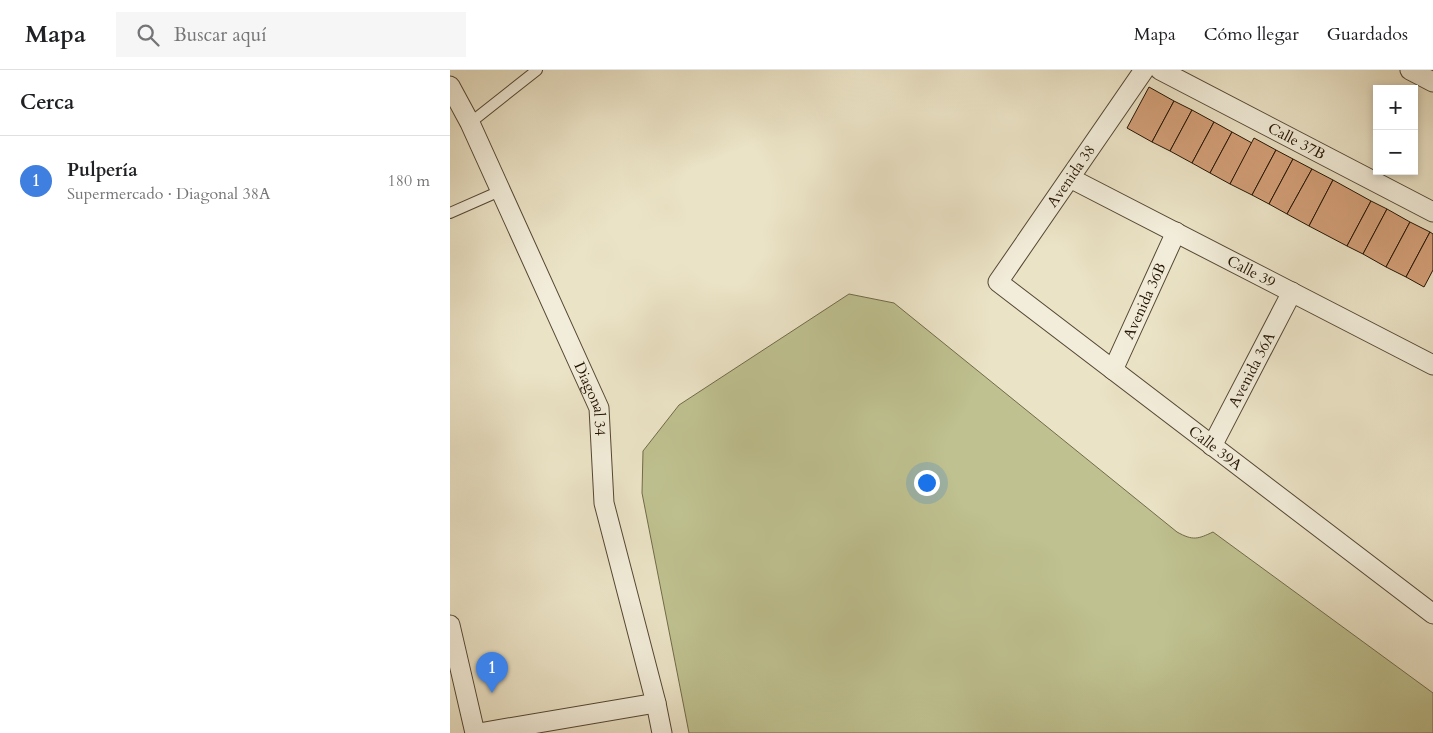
<!DOCTYPE html>
<html lang="es">
<head>
<meta charset="utf-8">
<style>
	body { margin:0; font-family:Cardo,serif; background:#f6f6f6; color:#202124 }
	.controls { position:absolute; right:15px; top:15px; display:grid; overflow:hidden; border-radius:0px; box-shadow:0 2px 8px #0003 }
	.controls button { width:45px; height:45px; display:grid; place-items:center; padding:0; border:0; border-bottom:1px solid #e0e0e0; background:#fff; color:#202124; font:25px sans-serif }
	.you { position:absolute; left:476px; top:412px; width:18px; height:18px; margin:-12px; border:4px solid #fff; border-radius:50%; background:#1a73e8; box-shadow:0 0 0 8px #1a73e833 }
	.badge { display:grid; place-items:center; width:32px; height:32px; border-radius:50%; background:#8f2418; color:#fff; font-size:16px; font-weight:700 }
	.pin { position:absolute; translate:-50% -41px; filter:drop-shadow(0 1px 2px #0008) }
	.pin::after { content:''; position:absolute; top:26px; width:18px; height:15px; background:inherit; clip-path:polygon(0 0,100% 0,50% 100%) }
	.list { margin:0; padding:0; list-style:none }
	h2 { display:flex; justify-content:space-between; align-items:center; height:65px; margin:0; padding:0 20px; font-size:21px }
	h2 small { font-size:16px; font-weight:400; color:#757577 }
	.list li { display:grid; grid-template-columns:32px 1fr auto; gap:15px; align-items:center; box-sizing:border-box; height:90px; padding:0 20px; border-top:1px solid #e0e0e0 }
	.list b { display:block; font-size:19px; white-space:nowrap }
	.list p { margin:0; font-size:16px; white-space:nowrap; color:#757577 }
	.list em { font-size:16px; font-style:normal; color:#757577 }
	.icon { flex:none; width:28px; height:28px; fill:none; stroke:currentColor; stroke-width:2; stroke-linecap:round; stroke-linejoin:round }
	.map { position:relative; flex:none; width:983px; height:663px; overflow:hidden }
	header { display:flex; align-items:center; gap:30px; box-sizing:border-box; height:70px; padding:0 25px; background:#fff; border-bottom:1px solid #e0e0e0 }
	header strong { font-size:24px }
	nav { display:flex; gap:28px; margin-inline-start:auto; font-size:18px }
	.search { width:350px; height:45px; background:#f6f6f6; display:flex; align-items:center; gap:12px; box-sizing:border-box; padding:0 18px; border-radius:0px; color:#757577; font-size:19px }
	main { display:flex }
	aside { flex:1; background:#fff }
	.map>svg:first-child { display:block }
</style>
</head>
<body>
<header>
<strong>Mapa</strong>
<div class="search"><svg class="icon" aria-label="search" viewBox="0 0 24 24"><circle cx="10" cy="10" r="6"/><path d="M15 15l6 6"/></svg>Buscar aquí</div>
<nav><a>Mapa</a><a>Cómo llegar</a><a>Guardados</a></nav>
</header>
<main>
<aside>
<h2>Cerca<small></small></h2>
<ul class="list">
<li><span class="badge" style="background:#3f7fe0">1</span><div><b>Pulpería</b><p>Supermercado · Diagonal 38A</p></div><em>180 m</em></li>
</ul>
</aside>
<div class="map">
<svg width="983" height="663" viewBox="0 0 983 663">
	<rect width="100%" height="100%" fill="#ebe3c6"/>
	<filter id="stains"><feTurbulence type="fractalNoise" baseFrequency=".004" numOctaves="4"/><feColorMatrix values="0 0 0 0 .2 0 0 0 0 .09 0 0 0 0 .02 0 0 0 .5 -.17"/></filter>
	<radialGradient id="worn" r=".72"><stop offset=".6" stop-color="#630" stop-opacity="0"/><stop offset="1" stop-color="#630" stop-opacity=".3"/></radialGradient>
	<!-- green -->
	<path fill="#bfc190" stroke="#716a49" d="M399,224L444,233L727,462C743,471 748,469 763,462L983,623V663H239L192,423L193,381L229,335Z"/>
	<!-- building -->
	<g fill="#d29e77" stroke="#231302">
		<polygon points="699,17 724,31 702,72 677,58"/>
		<polygon points="724,31 742,40 720,81 702,72"/>
		<polygon points="742,40 764,52 742,93 720,81"/>
		<polygon points="764,52 782,62 760,103 742,93"/>
		<polygon points="782,62 802,73 780,114 760,103"/>
		<polygon points="804,68 826,80 802,125 780,114"/>
		<polygon points="826,80 843,89 819,134 802,125"/>
		<polygon points="843,89 862,99 837,144 819,134"/>
		<polygon points="862,99 883,110 859,156 837,144"/>
		<polygon points="883,110 921,131 897,176 859,156"/>
		<polygon points="921,131 937,139 913,184 897,176"/>
		<polygon points="937,139 960,152 936,197 913,184"/>
		<polygon points="960,152 980,162 956,207 936,197"/>
		<polygon points="980,162 983,164 983,200 974,217 956,207"/>
	</g>
	<g fill="none" stroke-linecap="round" stroke-linejoin="round">
		<!-- lane casing -->
		<g stroke="#554733" stroke-width="12">
			<g id="lane">
				<polyline points="20,53 87,0"/>
				<polyline points="0,143 50,121"/>
			</g>
		</g>
		<!-- street casing -->
		<g stroke="#554733" stroke-width="21">
			<g id="street">
				<path id="s1" d="M694,0L548,212L983,544"/>
				<path id="s2" d="M710,0L983,142"/>
				<polyline points="960,0 983,12"/>
				<path id="s3" d="M0,16L20,53L149,338L154,433L206,633L212,663"/>
				<path id="s4" d="M620,108L983,295"/>
				<path id="s5" d="M663,300L726,162"/>
				<path id="s6" d="M762,376L842,222"/>
				<polyline points="0,555 25,663"/>
				<polyline points="29,663 206,633"/>
			</g>
		</g>
		<!-- lane -->
		<use href="#lane" stroke="#f2edda" stroke-width="10"/>
		<!-- street -->
		<use href="#street" stroke="#f2edda" stroke-width="19"/>
	</g>
	<g text-anchor="middle" stroke-width="5" stroke-linejoin="round" paint-order="stroke">
		<!-- street labels -->
		<g font-size="15" fill="#231302" stroke="#f2edda">
			<text dy="5" stroke="none"><textPath href="#s2" startOffset="154">Calle 37B</textPath></text>
			<text transform="translate(621 106) rotate(-55)" y="5">Avenida 38</text>
			<text dy="5" stroke="none"><textPath href="#s4" startOffset="204">Calle 39</textPath></text>
			<text dy="5" stroke="none"><textPath href="#s5" startOffset="76">Avenida 36B</textPath></text>
			<text dy="5" stroke="none"><textPath href="#s6" startOffset="86">Avenida 36A</textPath></text>
			<text dy="5" stroke="none"><textPath href="#s3" startOffset="344">Diagonal 34</textPath></text>
			<text dy="5" stroke="none"><textPath href="#s1" startOffset="531">Calle 39A</textPath></text>
		</g>
	</g>
	<rect width="100%" height="100%" filter="url(#stains)"/>
	<rect width="100%" height="100%" fill="url(#worn)"/>
</svg>
<div class="controls">
<button>+</button>
<button>−</button>
</div>
<div class="you"></div>
<div class="pin badge" style="left:42px;top:623px;background:#3f7fe0">1</div>
</div>
</main>
</body>
</html>
